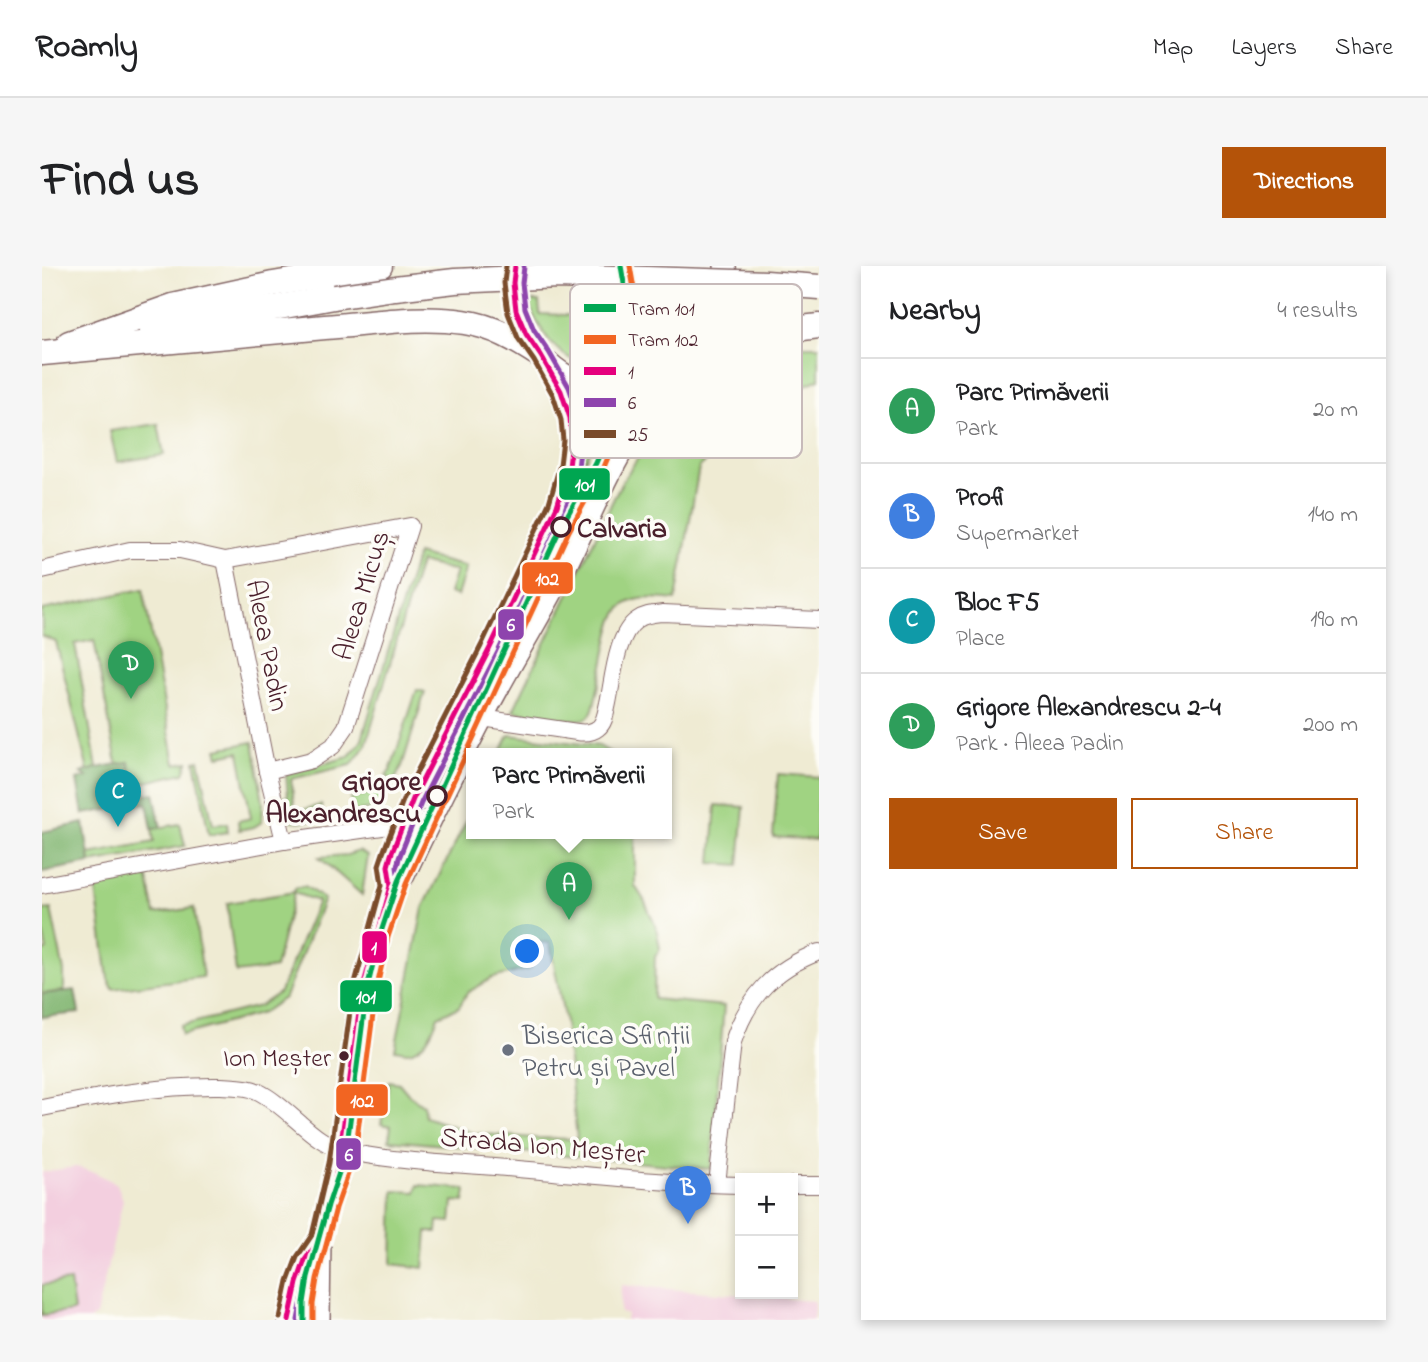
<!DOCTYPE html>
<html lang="en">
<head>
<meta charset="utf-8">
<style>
	body { margin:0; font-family:"Indie Flower",sans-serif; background:#f6f6f6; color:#202124 }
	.controls { position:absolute; right:21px; bottom:21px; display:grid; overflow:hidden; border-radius:0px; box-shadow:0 4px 10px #0003 }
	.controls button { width:63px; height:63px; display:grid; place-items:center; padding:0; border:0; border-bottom:2px solid #e0e0e0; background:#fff; color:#202124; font:35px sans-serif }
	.you { position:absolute; left:486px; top:686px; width:24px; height:24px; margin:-18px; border:5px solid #fff; border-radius:50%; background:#1a73e8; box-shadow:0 0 0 10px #1a73e833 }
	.badge { display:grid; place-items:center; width:46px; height:46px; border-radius:50%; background:#b45309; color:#fff; font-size:23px; font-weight:700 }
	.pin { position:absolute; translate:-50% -58px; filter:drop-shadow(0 2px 4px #0008) }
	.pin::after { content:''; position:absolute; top:37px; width:24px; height:21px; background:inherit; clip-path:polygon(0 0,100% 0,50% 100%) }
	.popup { position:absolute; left:424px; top:482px; width:206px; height:91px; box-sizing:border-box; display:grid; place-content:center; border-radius:0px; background:#fff; filter:drop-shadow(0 2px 5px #0005); font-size:23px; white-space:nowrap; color:#757577 }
	.popup b { font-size:26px; color:#202124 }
	.popup::after { content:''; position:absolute; left:50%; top:100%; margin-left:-14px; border:14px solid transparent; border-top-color:#fff }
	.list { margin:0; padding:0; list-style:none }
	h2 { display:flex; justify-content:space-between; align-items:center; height:91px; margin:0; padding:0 28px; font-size:30px }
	h2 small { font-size:23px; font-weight:400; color:#757577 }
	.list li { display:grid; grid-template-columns:46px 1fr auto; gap:21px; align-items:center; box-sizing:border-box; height:105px; padding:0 28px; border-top:2px solid #e0e0e0 }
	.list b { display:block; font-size:26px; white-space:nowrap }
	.list p { margin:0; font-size:23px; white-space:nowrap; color:#757577 }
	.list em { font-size:23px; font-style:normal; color:#757577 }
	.actions { display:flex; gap:14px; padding:21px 28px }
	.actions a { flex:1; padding:16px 0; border:2px solid #b45309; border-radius:0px; text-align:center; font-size:24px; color:#b45309 }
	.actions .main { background:#b45309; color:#fff }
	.map { position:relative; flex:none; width:777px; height:1054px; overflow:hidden; border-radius:0px }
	header { display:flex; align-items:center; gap:42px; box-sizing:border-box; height:98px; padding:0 35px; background:#fff; border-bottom:2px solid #e0e0e0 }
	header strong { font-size:33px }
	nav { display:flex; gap:38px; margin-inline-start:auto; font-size:24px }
	.intro { display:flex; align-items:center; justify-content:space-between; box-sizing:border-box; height:168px; padding:0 42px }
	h1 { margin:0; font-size:49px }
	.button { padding:18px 32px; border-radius:0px; background:#b45309; color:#fff; font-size:24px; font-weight:700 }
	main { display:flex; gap:42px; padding:0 42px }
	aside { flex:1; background:#fff; border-radius:0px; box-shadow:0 4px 10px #0003 }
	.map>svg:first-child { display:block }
</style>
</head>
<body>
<header>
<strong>Roamly</strong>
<nav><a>Map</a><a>Layers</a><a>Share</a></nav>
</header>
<div class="intro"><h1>Find us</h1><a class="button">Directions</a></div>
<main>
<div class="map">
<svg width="777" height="1054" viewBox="0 0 777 1054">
	<rect width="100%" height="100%" fill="#fdfcf7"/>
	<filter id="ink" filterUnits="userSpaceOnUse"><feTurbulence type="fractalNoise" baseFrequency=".0143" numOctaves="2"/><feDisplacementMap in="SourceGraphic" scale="14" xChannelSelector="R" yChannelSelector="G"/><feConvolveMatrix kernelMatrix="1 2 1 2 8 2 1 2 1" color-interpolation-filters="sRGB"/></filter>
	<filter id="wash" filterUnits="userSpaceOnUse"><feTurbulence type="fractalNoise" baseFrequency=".00686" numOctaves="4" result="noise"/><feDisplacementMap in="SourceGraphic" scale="28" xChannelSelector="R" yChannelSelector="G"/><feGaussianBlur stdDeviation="1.57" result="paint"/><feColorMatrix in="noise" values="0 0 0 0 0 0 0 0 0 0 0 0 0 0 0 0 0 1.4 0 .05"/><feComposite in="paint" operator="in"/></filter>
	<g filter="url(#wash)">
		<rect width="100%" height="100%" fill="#efebd3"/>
		<!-- built -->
		<g fill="#f3cfdf">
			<polygon points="34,901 52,906 75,918 81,934 54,1050 47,1054 0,1054 0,906"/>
			<polygon points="579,1019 773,1035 771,1054 584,1054 585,1048 578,1047"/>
		</g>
		<!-- green -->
		<g fill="#a0d382" stroke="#757956" stroke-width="2">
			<path d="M485,35H497L498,48L571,51L572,62L566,105C521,99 502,75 485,35Z"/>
			<path d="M589,51L660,53C638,87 624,100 584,108Z"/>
			<path d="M727,80H777V113L695,149V166L671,178L669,192L657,201L634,334C574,326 572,343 562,395C559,411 555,427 551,443C549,447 549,450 545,452C535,458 484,447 471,445L573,230L580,216L610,170L633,145L666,115L691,102L709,87Z"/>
			<polygon points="530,125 566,132 542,199 538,150"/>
			<polygon points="583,129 606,133 556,205"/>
			<polygon points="116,158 122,189 75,196 68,165"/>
			<path d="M375,288L424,301L415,330L407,327L414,305L378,296L324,479L309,499L249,513L253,546L279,539L281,552C267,555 256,558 242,552L236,533L246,530L244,508L306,491L319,476Z"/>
			<polygon points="101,323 133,498 146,496 142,507 92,519 87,496 75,498 52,374 33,378 55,502 46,505 14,376 0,370 0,344"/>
			<polygon points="375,424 383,426 360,500 351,517 344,509 348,505"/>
			<polygon points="467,469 557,480 571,488 458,488"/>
			<polygon points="211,476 221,536 220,556 212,561 197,564 196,555 209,552 197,486 177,490 175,483"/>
			<polygon points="157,494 171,559 185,557 186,566 167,569 153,495"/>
			<polygon points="736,508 777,511 774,574 731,571"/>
			<polygon points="332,521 343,533 339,541 311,547 309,532 324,528"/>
			<polygon points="674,539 702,541 697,599 669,597"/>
			<path d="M429,546V568H593V620L602,634L614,661L618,682L613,691L612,733L682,740L669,903L347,874L349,860L339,858L347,815L357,817L367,829L381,839L383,851L431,867L492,872L535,873L523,756L508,677L496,676L488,703L450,712L425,727L417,741L396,750C391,765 383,784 365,786C364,786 354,784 353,784L381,642Z"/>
			<polygon points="138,558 143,580 48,597 47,588 112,576 110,563"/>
			<polygon points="317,585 326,590 320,629 277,591 305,589"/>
			<polygon points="105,608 113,648 152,642 161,711 71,723 66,713 53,617"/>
			<polygon points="263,620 282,633 243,731 220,747 140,769 138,760 217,740 238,726 276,635 252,627 233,702 194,707 185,637 252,626 253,622"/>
			<polygon points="9,643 22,705 22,725 0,728 0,686 5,684 0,663 0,644"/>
			<polygon points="376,919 423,923 424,925 422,936 411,935 409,956 396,955 395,966 385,966 382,1002 350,998 352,925 374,926"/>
			<polygon points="28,1015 32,1045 0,1049 0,1019"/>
		</g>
		<!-- forest -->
		<g fill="#80b570" stroke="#656a4e" stroke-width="2">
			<polygon points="87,496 92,519 100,516 103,528 112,527 119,562 110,563 105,537 41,548 35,514 45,511 39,507 55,502"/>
			<polygon points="42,557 48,597 0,606 0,566"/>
			<polygon points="33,724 37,747 0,751 0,728"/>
		</g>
	</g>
	<g filter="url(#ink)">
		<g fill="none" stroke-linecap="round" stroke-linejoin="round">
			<!-- street casing -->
			<g stroke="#846666" stroke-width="18">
				<g id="street">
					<polyline points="183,294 225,505 242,575"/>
					<polyline points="0,304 88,284 138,284 183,294 368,260 304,461 291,480 270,494 225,505"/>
					<path d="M440,452L535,466C542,467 550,467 556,462C563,457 564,445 566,437C571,414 574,368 595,354C603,348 612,348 621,347L777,354"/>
					<polyline points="0,619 242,575 361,558"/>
					<path d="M0,842C59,830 119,819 179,820C191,821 204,820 215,825C248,841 271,879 307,886C362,897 420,898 476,903C550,909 624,918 698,919"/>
					<path d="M675,918L691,776C706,730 732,703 777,686"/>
					<polyline points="751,919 777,919"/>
				</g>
			</g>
			<!-- secondary casing -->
			<g stroke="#846666" stroke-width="24">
				<g id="secondary">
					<path d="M506,96C540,128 591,131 632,110"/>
					<path d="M349,620L362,609C387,557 413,504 440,452C464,406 491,362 515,317C545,261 566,199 604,148C643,95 693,77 683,0"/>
					<polyline points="247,1054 255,1017 263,994 276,975"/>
					<polyline points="277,1054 278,973 299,884 320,725 349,620 346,600 349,589 371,533 447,384 515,240 527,201 530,174 528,152 519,125 499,90 484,68 474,44 471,17 473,0"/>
				</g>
			</g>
			<!-- primary casing -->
			<g stroke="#846666" stroke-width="27">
				<g id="primary">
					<polyline points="110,64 292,31"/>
					<polyline points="27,77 131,40 231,18 338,0"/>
					<path d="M0,87C94,79 188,69 283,61C328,58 376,49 422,56C451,60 475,74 499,90"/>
					<path d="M645,101C687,80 730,64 777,60"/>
				</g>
			</g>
			<!-- street -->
			<use href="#street" stroke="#fff" stroke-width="16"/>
			<!-- secondary -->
			<use href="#secondary" stroke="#fff" stroke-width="21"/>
			<!-- primary -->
			<use href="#primary" stroke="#fff" stroke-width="24"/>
			<!-- primary-bridge casing -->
			<g stroke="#846666" stroke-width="27" stroke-linecap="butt">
				<polyline id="primary-bridge" points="292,31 353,22 413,15 515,10 724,17 777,21"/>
			</g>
			<!-- primary-bridge -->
			<use href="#primary-bridge" stroke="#fff" stroke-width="24"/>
			<!-- bus-1 casing -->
			<g stroke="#fdfcf7" stroke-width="10">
				<polyline id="bus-1" points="247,1054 255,1017 263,994 278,973 296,899 320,725 349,620 346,600 349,589 371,533 447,384 515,240 527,201 530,174 528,152 519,125 499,90 484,68 474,44 471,17 473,0"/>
			</g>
			<!-- bus-2 casing -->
			<g stroke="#fdfcf7" stroke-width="10">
				<polyline id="bus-2" points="256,1054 263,1019 271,998 286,976 305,901 329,727 358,621 355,601 357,592 379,537 455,388 523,244 536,203 539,174 537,150 527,121 507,86 492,64 483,42 480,17 482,1"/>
			</g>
			<!-- bus-3 casing -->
			<g stroke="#fdfcf7" stroke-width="10">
				<polyline id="bus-3" points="238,1052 246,1015 255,991 270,969 287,897 311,724 340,619 337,599 341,587 363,529 439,380 507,237 518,199 521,174 519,154 511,129 492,95 476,72 466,47 462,17 464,0"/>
			</g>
			<!-- bus-1 -->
			<use href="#bus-1" stroke="#e5007d" stroke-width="5"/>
			<!-- bus-2 -->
			<use href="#bus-2" stroke="#8e44ad" stroke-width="5"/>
			<!-- bus-3 -->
			<use href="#bus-3" stroke="#7a4b2a" stroke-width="5"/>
			<!-- tram-1 casing -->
			<g stroke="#fdfcf7" stroke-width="10">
				<polyline id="tram-1" points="262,1054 262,1037 266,1011 286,939 304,886 325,723 338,669 356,615 519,261 554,197 571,157 579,125 585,81 587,46 579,0"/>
			</g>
			<!-- tram-2 casing -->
			<g stroke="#fdfcf7" stroke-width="10">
				<polyline id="tram-2" points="271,1054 271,1038 275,1013 294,942 313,888 334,725 346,671 364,618 527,265 562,201 579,160 588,126 594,82 596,46 588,0"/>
			</g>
			<!-- tram-1 -->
			<use href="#tram-1" stroke="#00a651" stroke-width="5"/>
			<!-- tram-2 -->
			<use href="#tram-2" stroke="#f26522" stroke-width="5"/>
		</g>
	</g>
	<!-- markers -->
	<g fill="#fdfcf7" stroke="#4a1f2b" stroke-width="3.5">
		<circle cx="519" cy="261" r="9"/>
		<circle cx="395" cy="530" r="9"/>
	</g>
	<circle fill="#6b7280" stroke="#fdfcf7" stroke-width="2.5" cx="466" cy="784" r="7"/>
	<circle fill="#4a1f2b" stroke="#fdfcf7" stroke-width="2.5" cx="302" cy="790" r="6"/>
	<g text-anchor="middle" stroke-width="7" stroke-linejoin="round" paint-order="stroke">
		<!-- bus labels -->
		<g font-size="26" fill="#4a1f2b" stroke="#fdfcf7" text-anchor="end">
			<text x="289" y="800">Ion Meșter</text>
		</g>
		<!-- stop labels -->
		<g font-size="28" font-weight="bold" fill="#4a1f2b" stroke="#fdfcf7" text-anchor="start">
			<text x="535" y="271">Calvaria</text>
			<text x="379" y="524" text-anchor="end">Grigore<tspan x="379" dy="32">Alexandrescu</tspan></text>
		</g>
		<!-- street labels -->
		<g font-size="28" fill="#4a1f2b" stroke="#fdfcf7">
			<text transform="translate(318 329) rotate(-73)" y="10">Aleea Micuș</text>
			<text transform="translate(227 379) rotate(79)" y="10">Aleea Padin</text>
			<text transform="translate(501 878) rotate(5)" y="10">Strada Ion Meșter</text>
		</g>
		<!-- worship labels -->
		<g font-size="28" fill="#5b616d" stroke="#fdfcf7" text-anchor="start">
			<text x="480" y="778">Biserica Sfinții<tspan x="480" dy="32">Petru și Pavel</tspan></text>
		</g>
	</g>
	<!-- legend -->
	<rect x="528" y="18" width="232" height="174" rx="10" fill="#fdfcf7" stroke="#c7baba" stroke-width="2"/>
	<rect x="542" y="38" width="32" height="8" fill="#00a651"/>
	<rect x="542" y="69" width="32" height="9" fill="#f26522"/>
	<rect x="542" y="101" width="32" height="8" fill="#e5007d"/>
	<rect x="542" y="132" width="32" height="9" fill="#8e44ad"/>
	<rect x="542" y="164" width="32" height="8" fill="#7a4b2a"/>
	<g font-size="19" fill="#4a1f2b">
		<text x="586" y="49">Tram 101</text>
		<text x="586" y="80">Tram 102</text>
		<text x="586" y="112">1</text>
		<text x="586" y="143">6</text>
		<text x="586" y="175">25</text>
	</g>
	<g stroke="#fdfcf7" stroke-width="2.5">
		<rect x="516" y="201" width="53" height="34" rx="7" fill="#00a651"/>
		<rect x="479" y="295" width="53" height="34" rx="7" fill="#f26522"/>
		<rect x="455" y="342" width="28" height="33" rx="7" fill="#8e44ad"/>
		<rect x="319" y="664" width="27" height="34" rx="7" fill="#e5007d"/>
		<rect x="297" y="713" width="54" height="34" rx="7" fill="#00a651"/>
		<rect x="293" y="817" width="54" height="34" rx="7" fill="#f26522"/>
		<rect x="293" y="871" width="27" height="34" rx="7" fill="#8e44ad"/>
	</g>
	<g font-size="19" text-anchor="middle" font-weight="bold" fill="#fff">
		<text x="543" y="225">101</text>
		<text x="505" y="319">102</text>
		<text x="469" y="365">6</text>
		<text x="332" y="688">1</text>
		<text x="324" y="737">101</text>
		<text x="320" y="841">102</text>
		<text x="307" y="895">6</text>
	</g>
</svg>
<div class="controls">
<button>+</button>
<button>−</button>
</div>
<div class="you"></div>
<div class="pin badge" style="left:527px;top:654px;background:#2e9e5b">A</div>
<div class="popup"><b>Parc Primăverii</b>Park</div>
<div class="pin badge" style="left:646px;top:958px;background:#3f7fe0">B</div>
<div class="pin badge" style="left:76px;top:561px;background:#0f9aa8">C</div>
<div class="pin badge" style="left:89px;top:433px;background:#2e9e5b">D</div>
</div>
<aside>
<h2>Nearby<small>4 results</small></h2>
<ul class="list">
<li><span class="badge" style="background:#2e9e5b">A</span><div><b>Parc Primăverii</b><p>Park</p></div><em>20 m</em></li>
<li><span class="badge" style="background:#3f7fe0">B</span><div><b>Profi</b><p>Supermarket</p></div><em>140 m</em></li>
<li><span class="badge" style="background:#0f9aa8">C</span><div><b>Bloc F5</b><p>Place</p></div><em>190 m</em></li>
<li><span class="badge" style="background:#2e9e5b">D</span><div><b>Grigore Alexandrescu 2-4</b><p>Park · Aleea Padin</p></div><em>200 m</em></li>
</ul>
<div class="actions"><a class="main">Save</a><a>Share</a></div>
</aside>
</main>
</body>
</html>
